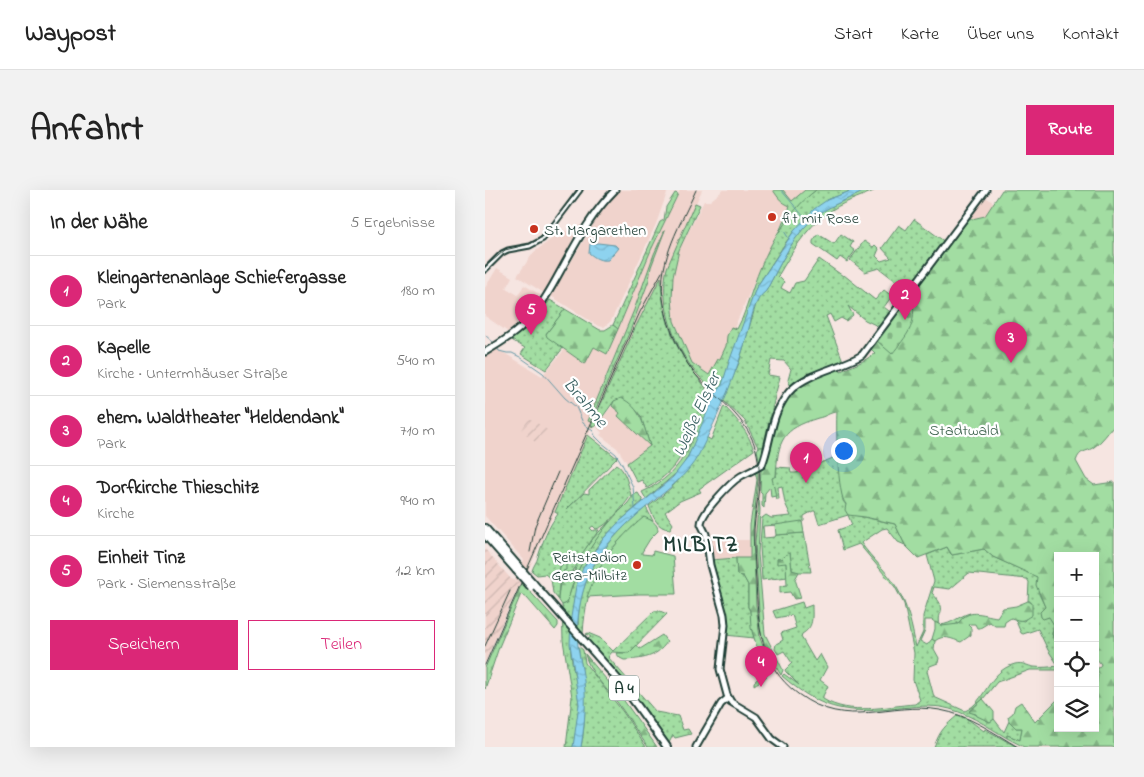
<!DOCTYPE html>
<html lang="de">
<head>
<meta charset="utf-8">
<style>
	body { margin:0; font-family:"Indie Flower",sans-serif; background:#f2f2f2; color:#222 }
	.controls { position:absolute; right:15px; bottom:15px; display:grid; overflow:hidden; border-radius:0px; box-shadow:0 5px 20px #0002 }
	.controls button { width:45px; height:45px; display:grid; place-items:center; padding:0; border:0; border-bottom:1px solid #e0e0e0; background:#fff; color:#222; font:25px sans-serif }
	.you { position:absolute; left:358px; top:260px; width:18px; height:18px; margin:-12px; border:4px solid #fff; border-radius:50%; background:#1a73e8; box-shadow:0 0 0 8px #1a73e833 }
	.badge { display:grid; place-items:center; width:32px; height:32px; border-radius:50%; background:#db2777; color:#fff; font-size:16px; font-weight:700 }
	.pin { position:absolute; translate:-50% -41px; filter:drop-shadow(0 1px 2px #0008) }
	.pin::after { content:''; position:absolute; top:26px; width:18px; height:15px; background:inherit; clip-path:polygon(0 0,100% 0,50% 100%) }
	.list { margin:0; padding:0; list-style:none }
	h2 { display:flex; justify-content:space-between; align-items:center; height:65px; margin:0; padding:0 20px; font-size:21px }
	h2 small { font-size:16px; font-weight:400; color:#767676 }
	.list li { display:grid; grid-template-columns:32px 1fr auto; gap:15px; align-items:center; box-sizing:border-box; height:70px; padding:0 20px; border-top:1px solid #e0e0e0 }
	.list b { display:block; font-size:19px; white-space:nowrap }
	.list p { margin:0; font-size:16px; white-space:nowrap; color:#767676 }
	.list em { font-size:16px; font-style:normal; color:#767676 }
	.actions { display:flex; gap:10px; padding:15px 20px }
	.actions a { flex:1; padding:11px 0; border:1px solid #db2777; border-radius:0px; text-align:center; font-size:18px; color:#db2777 }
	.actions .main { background:#db2777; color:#fff }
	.icon { flex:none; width:28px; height:28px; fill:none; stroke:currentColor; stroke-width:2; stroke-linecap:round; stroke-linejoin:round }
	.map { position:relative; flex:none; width:629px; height:557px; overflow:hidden; border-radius:0px }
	header { display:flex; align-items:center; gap:30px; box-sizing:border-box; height:70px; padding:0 25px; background:#fff; border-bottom:1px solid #e0e0e0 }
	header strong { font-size:24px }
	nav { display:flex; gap:28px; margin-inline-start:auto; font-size:18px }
	.intro { display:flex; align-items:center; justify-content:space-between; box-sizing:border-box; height:120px; padding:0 30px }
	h1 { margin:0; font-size:35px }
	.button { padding:12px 22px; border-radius:0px; background:#db2777; color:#fff; font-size:18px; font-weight:700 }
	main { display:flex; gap:30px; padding:0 30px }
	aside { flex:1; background:#fff; border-radius:0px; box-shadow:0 5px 20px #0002 }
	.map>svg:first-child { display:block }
</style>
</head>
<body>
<header>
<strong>Waypost</strong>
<nav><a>Start</a><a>Karte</a><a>Über uns</a><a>Kontakt</a></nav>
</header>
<div class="intro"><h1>Anfahrt</h1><a class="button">Route</a></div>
<main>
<aside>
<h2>In der Nähe<small>5 Ergebnisse</small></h2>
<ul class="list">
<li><span class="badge">1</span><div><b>Kleingartenanlage Schiefergasse</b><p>Park</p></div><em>180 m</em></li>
<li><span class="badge">2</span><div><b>Kapelle</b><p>Kirche · Untermhäuser Straße</p></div><em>540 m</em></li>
<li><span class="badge">3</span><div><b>ehem. Waldtheater &quot;Heldendank&quot;</b><p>Park</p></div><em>710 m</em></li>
<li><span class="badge">4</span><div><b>Dorfkirche Thieschitz</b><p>Kirche</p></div><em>940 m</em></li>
<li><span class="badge">5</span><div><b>Einheit Tinz</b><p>Park · Siemensstraße</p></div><em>1.2 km</em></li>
</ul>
<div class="actions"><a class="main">Speichern</a><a>Teilen</a></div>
</aside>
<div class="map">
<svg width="629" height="557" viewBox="0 0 629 557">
	<defs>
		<pattern id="industrial-furrows" width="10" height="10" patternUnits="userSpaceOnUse" patternTransform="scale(1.25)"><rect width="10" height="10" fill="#f0d3cc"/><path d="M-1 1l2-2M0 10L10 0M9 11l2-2" fill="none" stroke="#cdb6b0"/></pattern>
		<pattern id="grass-dots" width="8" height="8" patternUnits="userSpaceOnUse" patternTransform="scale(1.25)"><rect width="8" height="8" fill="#a2dda2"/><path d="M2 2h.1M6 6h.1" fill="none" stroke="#83b485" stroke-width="1.8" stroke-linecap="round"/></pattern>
		<pattern id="forest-firs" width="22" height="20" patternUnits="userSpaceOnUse" patternTransform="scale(1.25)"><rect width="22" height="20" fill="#a2dda2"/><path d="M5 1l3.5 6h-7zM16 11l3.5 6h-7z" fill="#83b485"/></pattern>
		<pattern id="cemetery-stones" width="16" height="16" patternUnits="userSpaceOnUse" patternTransform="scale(1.25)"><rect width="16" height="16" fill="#a2dda2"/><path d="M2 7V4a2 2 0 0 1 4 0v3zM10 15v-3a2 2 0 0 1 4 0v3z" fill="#83b485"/></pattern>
		<pattern id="park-crowns" width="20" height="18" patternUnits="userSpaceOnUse" patternTransform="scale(1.25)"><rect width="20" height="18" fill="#a2dda2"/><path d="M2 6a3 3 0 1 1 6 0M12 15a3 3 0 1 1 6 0" fill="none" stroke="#83b485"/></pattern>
		<pattern id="water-waves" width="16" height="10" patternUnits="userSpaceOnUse" patternTransform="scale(1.25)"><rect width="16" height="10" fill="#8ed3ef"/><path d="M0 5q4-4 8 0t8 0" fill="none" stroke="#7ab6ce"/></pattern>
	</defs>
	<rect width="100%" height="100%" fill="#f6e5e1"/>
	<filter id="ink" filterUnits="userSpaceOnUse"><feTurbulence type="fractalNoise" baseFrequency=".02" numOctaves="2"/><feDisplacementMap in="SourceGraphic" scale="10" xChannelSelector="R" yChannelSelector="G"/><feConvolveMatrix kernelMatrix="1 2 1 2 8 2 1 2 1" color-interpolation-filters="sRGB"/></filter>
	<g filter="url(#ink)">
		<!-- built -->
		<g fill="#f0d3cc" fill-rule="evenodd">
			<polygon points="133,0 183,0 171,34 126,131 119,137 113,136 66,106 115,23"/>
			<path d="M195,0H217L182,78L179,89V103L181,117L188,140L201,170L214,186L229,202L227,204L221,198L204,176L195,160L178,114L176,88L151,136L70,322L29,411L28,410L35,392L30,390L39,370L0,326V164L11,158L57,186L80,159L99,174L109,157L122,164L166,60ZM180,40L166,77L164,90L145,141L105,232L103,230L149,120L169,64Z"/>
			<polygon points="236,0 320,0 307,12 270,90 246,145 237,169 226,186 207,173 189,131 187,109 188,87 194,60 219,11 225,11 236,2"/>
			<polygon points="498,5 509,13 500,26 487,29 483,28"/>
			<polygon points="96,35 59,103 32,86 49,62 72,45"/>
			<polygon points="12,78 27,87 21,98 33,105 39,95 56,105 40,128 23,142 0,126 0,98"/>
			<polygon points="127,216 135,223 134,226 165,256 142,273 132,258 115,245 117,243 111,236"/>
			<polygon points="276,278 275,301 270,352 275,439 282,462 296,485 293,487 279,462 272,436 268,340 273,289 273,279"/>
			<polygon points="224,350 264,350 265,368 230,369 229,365 225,365"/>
		</g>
		<!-- industrial -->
		<g fill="url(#industrial-furrows)">
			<polygon points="46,229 64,241 54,255 36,241 43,230"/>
			<polygon points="0,359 26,389 35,392 0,473"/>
		</g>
		<!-- grass -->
		<g fill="url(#grass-dots)" stroke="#608d6b">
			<path d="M331,0H368L342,10L309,41L301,52L271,98L237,195L231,203C223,195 214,187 207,178C187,151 174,110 182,78L210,13L215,15L194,60L188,87L187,109L189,131L207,173L224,185L233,169H235L241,156L242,146L246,137L252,139C260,125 264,108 270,92C282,58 301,22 331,0Z"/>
			<path d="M382,0H391C375,7 355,13 341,24C320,39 306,64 293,86L299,92L296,98L305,103L310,93L319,91L334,69L358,86L359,85L390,110L399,100L407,106L399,117L409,125L399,139L380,130L363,116L368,125L361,131L356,128L349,132L345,124L341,126L358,171L306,197L303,190L306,179L299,171L286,170L283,185L295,187C288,210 285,235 278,257H273L260,231L238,210L254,173L271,114L275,105L281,101C295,75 309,42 334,24C348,14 366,8 382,0Z"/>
			<polygon points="190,3 193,4 166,60 133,139 128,135 175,32 179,30 181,17"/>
			<polygon points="429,29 460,52 430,91 424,87 421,91 416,87 412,92 394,78 380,82 365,70 379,51 388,57 390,55 394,59 391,66 396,71 406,68 397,58 414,35 421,40"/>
			<polygon points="180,40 166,77 164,90 145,141 105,232 103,231 149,120 169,64"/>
			<polygon points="333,44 349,54 356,44 368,52 365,57 370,61 362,72 355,67 352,71 328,54 328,51"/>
			<path d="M176,87C176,116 185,148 202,173C208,182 215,190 221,198L216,223L201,262H198C191,277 177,290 162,298L157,290L152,292L142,273L165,256L156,226L148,217L129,211L111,236L109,237L106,236L151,136Z"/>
			<polygon points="65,110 80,119 61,144 78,158 61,180 36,164 40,158 25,149 54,124"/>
			<path d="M223,200L230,205L210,253L196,279L161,309L157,302C202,283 212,242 223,200Z"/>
			<path d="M239,216C252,229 263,242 269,260L214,299L216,302L195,311L180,322L188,334L185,339C172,339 168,326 164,316C191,296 207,278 221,247L226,250Z"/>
			<path d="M103,245L132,268L82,319L99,303L104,304V300L131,274C141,280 143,295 146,305C140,315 122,337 111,339L108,336L105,338L108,341L110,340H114C110,346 105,352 101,358C96,367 93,381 81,384L78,381V372L75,377L73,409L68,403L66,389L60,384L52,385L47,381C48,376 52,372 53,367C58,351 63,337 73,324L70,322Z"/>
			<path d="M353,265L358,311L369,325L410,334L420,355L413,352L402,338L397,339L376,353C387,369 403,382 412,398C423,416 427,437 431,457L438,442V426L449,391L442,365L462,357L465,363L467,365L499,359L508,367L553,387L554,404L569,435L567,444L573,461V475L563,460L553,439L538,444L536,443L530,429L539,431L546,422L545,411H543L544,392L542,389L484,383L465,399L449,397L447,403C465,422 451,420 455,435C467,434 474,426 485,423C477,430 466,442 454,436C451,434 450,432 447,430H440V440L435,451L442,455L447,449L450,451L449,459L454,468L453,473L445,476L442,481L449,507L480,521C501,512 503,481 530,474C538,472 542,476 549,477C556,478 566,477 573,476V480H545L512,492L498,509L484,521L505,532L509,529L519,542L524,531L531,538H537L535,550L522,545V548C502,536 480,521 456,517C440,515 423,517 406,519C358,524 334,518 297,486L299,484L314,495L301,482L300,480L307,473L299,461L293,464L290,459L291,454L298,450L296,443L311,438L307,425L291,428L288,421L317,412L319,418L327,415C327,428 329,437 317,444L316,447L330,471L335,464L342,477L335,490L343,496L338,506V509C365,526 401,516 430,514L435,510L428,490L429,463L419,414L410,397L374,354L358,360L353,340L367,335L363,325L334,334L330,321H328L319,326V331L307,334L278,336L279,348L290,347L291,345L319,343L326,382H309L307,380L305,363L296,369H292L301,373L303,387L277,390L275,355L277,328L281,325L286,328L306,326L300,313L297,296L293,297L294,309H291L286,287L291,286L292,277L305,278L306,283H311L348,268V266Z"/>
			<path d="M153,303L158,311C115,348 88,374 87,434C86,444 85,455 86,465C88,481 93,497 94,514C94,526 91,539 89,552L88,557H81L87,507L78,450L77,415L82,413C92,374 111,344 140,316C146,311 146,305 153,303Z"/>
			<path d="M161,317L168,331L159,328C118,361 101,391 98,444L93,439C92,385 122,350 161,317Z"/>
			<path d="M251,368L252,385L258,386L263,395V417C268,426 266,438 269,448L240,445L226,370Z"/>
			<polygon points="169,421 175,421 182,424 144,463 127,462 123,467 171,522 193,526 198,540 203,539 206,544 190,548 188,545 184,553 146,501 107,456 103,449 106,447 101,444 103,443 115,448 128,461"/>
			<path d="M93,456L98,460L100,473L103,477L138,522L161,557H96C103,522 99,491 93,456Z"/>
			<path d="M473,525L484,530L499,541L500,539L532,557H449C455,540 460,536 473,525Z"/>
		</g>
		<!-- forest -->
		<g fill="url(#forest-firs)" stroke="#608d6b">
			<path d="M288,0H298L307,11L320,0H331C315,12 305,26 294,42L305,16C296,12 294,9 288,0Z"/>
			<path d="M517,0H629V236C623,242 617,252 609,257C601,263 595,259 591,271L601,289L609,295L629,292V557H539L522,548V545L535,550L537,538H531L524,531L523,527L528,523L530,516L536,512L550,532L573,509V538H610V493H612L613,485L610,483V478H614L616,474L610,467V366H573V461L567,444L569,435L564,427L558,429L556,427L555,422L560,417L551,395L552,387L508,367L499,359L467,365L462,357L433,368L420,355L410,334L380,327L363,325L360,320L361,314C352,307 351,236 352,222C345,222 340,227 333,228C297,239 293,250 291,286L287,288L291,306L286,307L285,297L280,303L279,318L277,316V303L275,301L276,278L272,260L274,257H278L285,227L292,224L306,197L353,174L356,181C369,175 379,172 390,163L384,157L483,28L487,29L500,26Z"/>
			<polygon points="80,119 115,140 120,140 128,135 133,139 122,164 109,157 100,174 62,147 61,144"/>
			<path d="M136,208C156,217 159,237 165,256L133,226L135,223L127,216L129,211Z"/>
			<path d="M273,279V289L268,340L271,416L275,448L286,478L283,480C283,490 276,490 269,495V492L279,483L276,476L275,467L266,438L265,420L263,417V395L258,386L252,385L251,368H265V335L272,290L270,281Z"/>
			<polygon points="274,310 275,319 273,364 280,444 298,480 296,485 282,462 275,439 270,352"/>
			<path d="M125,331C102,361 92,376 82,413L77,415L73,409L75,392L73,388L75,377L81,370V380L78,381L81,384L88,381L89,383C94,363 110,345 125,331Z"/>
			<polygon points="305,363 307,380 314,382 310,389 316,408 309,409 305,402 295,403 295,396 302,395 301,373 292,374 292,369 296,369 300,365"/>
			<polygon points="37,393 73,432 73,436 70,440 42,408 36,404 14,457 0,499 0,478"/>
			<path d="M543,411L547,413V425C537,431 538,432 526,428L520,432L519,436H510L505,432L495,438H492L490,434H485L483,435L486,438V445L476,452C467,449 458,444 450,451L447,449L450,439V432L457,436L473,434C483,417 497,425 512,427L518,418L531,416Z"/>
			<path d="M177,445L182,452C171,468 157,469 139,470L135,468L131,463H144L152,455L155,459Z"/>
			<path d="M100,464L137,508L172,557H163C152,542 143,527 132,512C121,498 104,482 100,464Z"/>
			<polygon points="498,509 509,522 509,529 505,532 492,526 491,524 484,522"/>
		</g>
		<!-- cemetery -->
		<path fill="url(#cemetery-stones)" stroke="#608d6b" d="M424,109L428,112C431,137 422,145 407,164L391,150Z"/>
		<!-- park -->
		<polygon fill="url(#park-crowns)" stroke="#608d6b" points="317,331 319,343 291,345 290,335"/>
		<!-- pitch -->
		<path fill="#a2dda2" stroke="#608d6b" d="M159,327C166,330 173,333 173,341L165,349L157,362V364L167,365L168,361L188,366L191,404H154L102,407C115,372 130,351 159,327Z"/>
		<!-- water -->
		<g fill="url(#water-waves)" stroke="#6297a4">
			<path d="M368,0H382C366,8 348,14 334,24C309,42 295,75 281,101C270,109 267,125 264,138C253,181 234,224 214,264C201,288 179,302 159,319C135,339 111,363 101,392C94,412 91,435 93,456C95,471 99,485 100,501C101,519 99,539 96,557H88L94,514L85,454L86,427L91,396L98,378L118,349L134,332L188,287L202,269L229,206L237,195L244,172L271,98L309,41L329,19L342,10Z"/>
			<path d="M113,53L130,55L133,58L123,70C115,71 110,68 104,63L105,54Z"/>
		</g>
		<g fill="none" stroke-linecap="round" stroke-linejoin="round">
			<!-- stream -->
			<g stroke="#6297a4" stroke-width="1">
				<polyline points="296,0 320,28"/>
				<polyline points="299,41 304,49"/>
				<polyline points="0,145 9,153"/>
				<polyline points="11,156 14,161 22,163 27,163 35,167 58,183 80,208 91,217 98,233 108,241 110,246 117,253 131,264 137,274 148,297 150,318"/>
			</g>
			<!-- minor casing -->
			<g stroke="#1f3d34" stroke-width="7">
				<polyline id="minor" points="0,80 17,63 23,60 45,56 58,49 95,0"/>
			</g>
			<!-- major casing -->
			<g stroke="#1f3d34" stroke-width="9">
				<g id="major">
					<path d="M0,162C17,152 33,142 46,127C58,114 66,98 75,82C91,53 106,24 130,0"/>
					<polyline points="211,557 236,514 243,508"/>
					<path d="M298,557L287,549L271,527L246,512L242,505L235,479L240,435L239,425L225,375L221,344L216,334C216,323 246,292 256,286C263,282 271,279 277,275C284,258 285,239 292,222C296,214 300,205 307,199C325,182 356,178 377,165L501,0"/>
				</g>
			</g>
			<!-- highway casing -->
			<g stroke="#1f3d34" stroke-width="10">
				<g id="highway">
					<polyline points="0,338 33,376"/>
					<polyline points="0,345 31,380"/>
					<polyline points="48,393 136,493 182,557"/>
				</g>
			</g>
			<!-- minor -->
			<use href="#minor" stroke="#fff" stroke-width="3"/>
			<!-- major -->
			<use href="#major" stroke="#fff" stroke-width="5"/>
			<!-- highway -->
			<use href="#highway" stroke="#fff" stroke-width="6"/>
			<!-- tram -->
			<polyline stroke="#1f3d34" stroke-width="1" points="0,77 20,60 45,54 54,49 93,0"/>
			<!-- rail -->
			<g stroke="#1f3d34" stroke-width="1">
				<path d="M211,0C196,34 173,69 178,108C181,133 194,164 210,184C232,209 265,229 272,264C278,289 271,313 269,339C268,356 270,373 271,390C273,434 274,475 313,504C363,541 404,511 455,520C484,525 509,543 533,557"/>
				<polyline points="45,362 50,336 73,282"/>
				<polyline points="0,456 25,401"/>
				<polyline points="0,475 155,122 177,82"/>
			</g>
			<!-- highway-bridge casing -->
			<g stroke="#1f3d34" stroke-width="10" stroke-linecap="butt">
				<g id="highway-bridge">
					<polyline points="33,376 48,393"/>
					<polyline points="31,380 46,397"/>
				</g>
			</g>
			<!-- highway-bridge -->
			<use href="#highway-bridge" stroke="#fff" stroke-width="6"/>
		</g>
	</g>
	<!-- markers -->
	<g fill="#c8321e" stroke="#fff" stroke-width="2">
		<circle cx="287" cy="27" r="5"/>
		<circle cx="49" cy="39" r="5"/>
		<circle cx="152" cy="375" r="5"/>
	</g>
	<g text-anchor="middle" stroke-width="4.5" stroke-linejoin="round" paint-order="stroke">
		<!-- shield labels -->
		<rect fill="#fff" stroke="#627771" stroke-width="1" x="124" y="485.5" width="30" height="25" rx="4"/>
		<g font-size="15" font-weight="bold" fill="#1f3d34">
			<text x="139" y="503">A 4</text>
		</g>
		<!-- poi labels -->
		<g font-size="16" fill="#1f3d34" stroke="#fff" text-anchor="start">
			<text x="297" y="33">fit mit Rose</text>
			<text x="59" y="45">St. Margarethen</text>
			<text x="142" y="372" text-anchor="end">Reitstadion<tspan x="142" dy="18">Gera-Milbitz</tspan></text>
		</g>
		<!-- park labels -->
		<g font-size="16" fill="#406550" stroke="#fff">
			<text x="479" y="245">Stadtwald</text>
		</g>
		<!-- water labels -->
		<g font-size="18" font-style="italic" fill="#3b6263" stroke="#fff">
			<text transform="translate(101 212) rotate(50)" y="6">Brahme</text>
			<text transform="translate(211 224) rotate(-65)" y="6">Weiße Elster</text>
		</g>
		<!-- district labels -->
		<g font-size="21" font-weight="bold" letter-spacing="1" fill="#1f3d34" stroke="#fff">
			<text x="216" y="361">MILBITZ</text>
		</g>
	</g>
</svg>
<div class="controls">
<button>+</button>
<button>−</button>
<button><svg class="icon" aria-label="locate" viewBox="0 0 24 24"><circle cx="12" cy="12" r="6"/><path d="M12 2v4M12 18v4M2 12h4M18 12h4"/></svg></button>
<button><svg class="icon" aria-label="layers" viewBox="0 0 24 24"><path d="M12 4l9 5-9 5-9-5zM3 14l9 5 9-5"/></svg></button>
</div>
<div class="you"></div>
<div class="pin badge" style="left:321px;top:293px">1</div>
<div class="pin badge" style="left:420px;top:130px">2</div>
<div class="pin badge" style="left:526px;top:173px">3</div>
<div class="pin badge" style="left:276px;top:497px">4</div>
<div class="pin badge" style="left:46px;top:145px">5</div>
</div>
</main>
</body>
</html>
